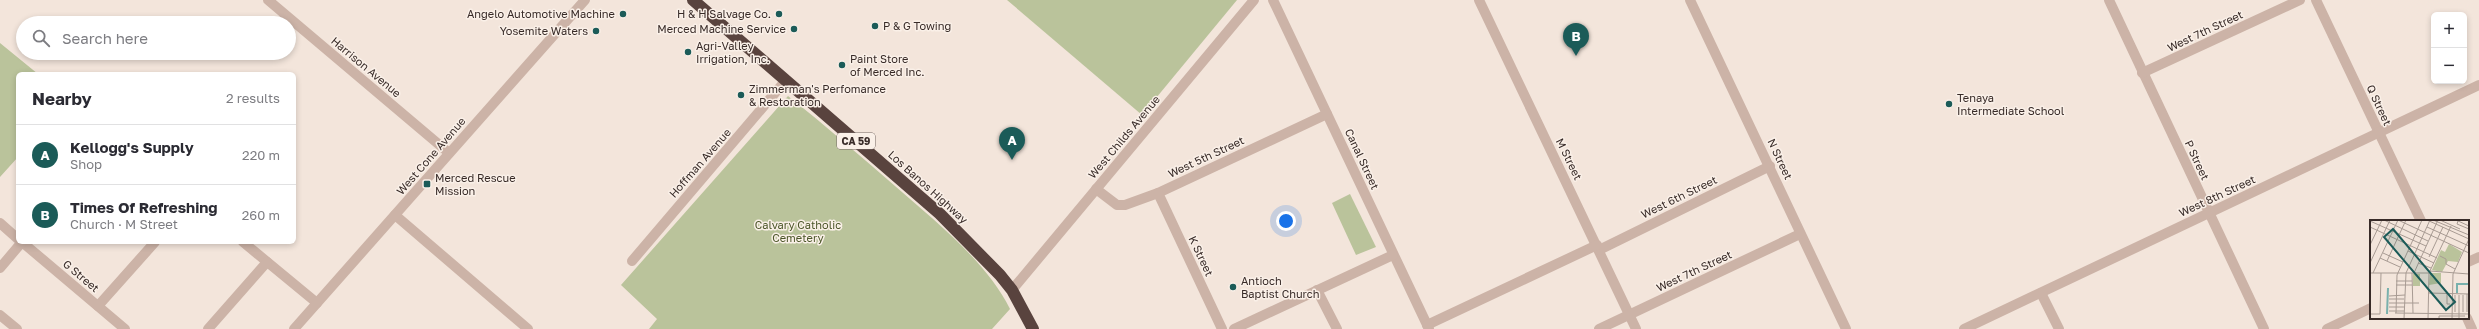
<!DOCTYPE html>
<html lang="en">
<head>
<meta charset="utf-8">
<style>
	body { margin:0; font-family:"Golos Text",sans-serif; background:#f2f2f3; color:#2b2b33 }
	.controls { position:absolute; right:12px; top:12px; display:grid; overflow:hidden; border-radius:6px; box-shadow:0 2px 6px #0003 }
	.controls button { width:36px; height:36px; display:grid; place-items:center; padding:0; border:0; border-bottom:1px solid #e1e1e2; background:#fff; color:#2b2b33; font:20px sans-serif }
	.you { position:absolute; left:1286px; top:221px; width:14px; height:14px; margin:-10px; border:3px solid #fff; border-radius:50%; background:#1a73e8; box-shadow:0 0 0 6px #1a73e833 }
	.badge { display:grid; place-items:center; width:26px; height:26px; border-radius:50%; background:#1b5b58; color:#fff; font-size:13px; font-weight:700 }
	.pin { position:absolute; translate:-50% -33px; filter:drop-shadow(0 1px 2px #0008) }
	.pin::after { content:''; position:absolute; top:21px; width:14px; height:12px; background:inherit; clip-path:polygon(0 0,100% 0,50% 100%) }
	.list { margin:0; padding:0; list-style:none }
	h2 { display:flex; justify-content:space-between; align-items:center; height:52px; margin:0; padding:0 16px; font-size:17px }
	h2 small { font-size:13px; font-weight:400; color:#7c7c81 }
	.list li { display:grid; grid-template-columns:26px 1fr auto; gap:12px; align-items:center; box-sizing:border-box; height:60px; padding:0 16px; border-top:1px solid #e1e1e2 }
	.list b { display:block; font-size:15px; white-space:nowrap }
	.list p { margin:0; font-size:13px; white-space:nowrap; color:#7c7c81 }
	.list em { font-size:13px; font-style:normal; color:#7c7c81 }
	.icon { flex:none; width:22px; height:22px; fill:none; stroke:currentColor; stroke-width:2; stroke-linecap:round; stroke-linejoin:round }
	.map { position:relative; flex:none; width:2479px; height:329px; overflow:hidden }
	.search { position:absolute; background:#fff; box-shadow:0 2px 6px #0003; left:16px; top:16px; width:280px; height:44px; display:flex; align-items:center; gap:10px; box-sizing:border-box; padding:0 14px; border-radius:22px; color:#7c7c81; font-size:15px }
	.panel { position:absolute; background:#fff; box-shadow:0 2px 6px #0003; left:16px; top:72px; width:280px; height:172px; border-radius:6px }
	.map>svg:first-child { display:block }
</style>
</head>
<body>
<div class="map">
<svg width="2479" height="329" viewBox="0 0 2479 329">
	<rect width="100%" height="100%" fill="#f3e5db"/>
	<!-- green -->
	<g fill="#bac39b">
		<polygon points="1007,0 1237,0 1142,115"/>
		<polygon points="0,43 38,74 18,74 18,157 0,177"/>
		<path d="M788,96C825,125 860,156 895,186C935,221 987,262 1010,309L992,329H649L657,319L621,285Z"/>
		<polygon points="1350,194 1376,247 1356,255 1332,203"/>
	</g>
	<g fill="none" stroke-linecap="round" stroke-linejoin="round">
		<!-- minor -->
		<g stroke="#ccb3a7" stroke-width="10">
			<polyline points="268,0 449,153"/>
			<polyline points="1273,0 1429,329"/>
			<polyline points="1479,0 1636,329"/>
			<polyline points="1690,0 1846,329"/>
			<polyline points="2109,0 2264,329"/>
			<polyline points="2316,0 2421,221"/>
			<polyline points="2142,73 2300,0"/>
			<polyline points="1096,189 1117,205 1125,205 1158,193 1327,114"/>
			<polyline points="1158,193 1222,329"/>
			<polyline points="395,215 528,329"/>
			<polyline points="0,223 18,239"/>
			<polyline points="22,242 125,329"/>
			<polyline points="243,242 317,303"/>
			<polyline points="1599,250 1770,166"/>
			<polyline points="632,261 786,80"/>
			<polyline points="2468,262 2479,257"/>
			<polyline points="0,268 22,242"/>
			<polyline points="1012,290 1254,0"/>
			<polyline points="1317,290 1337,329"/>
			<polyline points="2041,293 2059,329"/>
			<polyline points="98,306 155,242"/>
			<polyline points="0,315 17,329"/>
			<polyline points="2467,318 2472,329"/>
			<polyline points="1427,325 1597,245"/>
			<polyline points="208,329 267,262"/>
			<polyline points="294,329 585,0"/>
			<polyline points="1234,329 1393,255"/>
			<polyline points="1599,329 1800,234"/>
			<polyline points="1964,329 2479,85"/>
			<polyline points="2327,329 2371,308"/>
		</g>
		<!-- highway -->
		<polyline stroke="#59433e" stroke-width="12" points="693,0 940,214 1000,275 1012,290 1033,329"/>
	</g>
	<!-- markers -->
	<g fill="#1b5b58" stroke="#faf0e8" stroke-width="1.5">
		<circle cx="623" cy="14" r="4"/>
		<circle cx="779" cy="14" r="4"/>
		<circle cx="875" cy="26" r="4"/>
		<circle cx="794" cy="29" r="4"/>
		<circle cx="596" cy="31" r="4"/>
		<circle cx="688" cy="52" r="4"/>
		<circle cx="842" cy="65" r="4"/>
		<circle cx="741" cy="95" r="4"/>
		<circle cx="1949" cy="104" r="4"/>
		<rect x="423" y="180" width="8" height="8" rx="2"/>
		<circle cx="1233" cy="287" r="4"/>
	</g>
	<g text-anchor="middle" stroke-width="3" stroke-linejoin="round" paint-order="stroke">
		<!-- shield labels -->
		<rect fill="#faf0e8" stroke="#726662" stroke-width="1" x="837" y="133" width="38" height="16" rx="3"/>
		<g font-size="10" font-weight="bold" fill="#382b28">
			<text x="856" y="145">CA 59</text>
		</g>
		<!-- poi labels -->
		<g font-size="11" fill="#382b28" stroke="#faf0e8" text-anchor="start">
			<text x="615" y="18" text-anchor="end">Angelo Automotive Machine</text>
			<text x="771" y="18" text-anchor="end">H &amp; H Salvage Co.</text>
			<text x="883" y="30">P &amp; G Towing</text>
			<text x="786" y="33" text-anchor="end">Merced Machine Service</text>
			<text x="588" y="35" text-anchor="end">Yosemite Waters</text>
			<text x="696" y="50">Agri-Valley<tspan x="696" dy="13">Irrigation, Inc.</tspan></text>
			<text x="850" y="63">Paint Store<tspan x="850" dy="13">of Merced Inc.</tspan></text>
			<text x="749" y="93">Zimmerman's Perfomance<tspan x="749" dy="13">&amp; Restoration</tspan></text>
			<text x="1957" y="102">Tenaya<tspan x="1957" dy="13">Intermediate School</tspan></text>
			<text x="435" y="182">Merced Rescue<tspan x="435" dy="13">Mission</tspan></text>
			<text x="1241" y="285">Antioch<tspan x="1241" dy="13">Baptist Church</tspan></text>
		</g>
		<!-- street labels -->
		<g font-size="11" fill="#382b28" stroke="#faf0e8">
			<text transform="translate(2205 31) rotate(-25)" y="4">West 7th Street</text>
			<text transform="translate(366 67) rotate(40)" y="4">Harrison Avenue</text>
			<text transform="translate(2379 105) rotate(65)" y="4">Q Street</text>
			<text transform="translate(1124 137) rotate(-50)" y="4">West Childs Avenue</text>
			<text transform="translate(431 156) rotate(-49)" y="4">West Cone Avenue</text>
			<text transform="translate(1206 157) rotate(-25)" y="4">West 5th Street</text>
			<text transform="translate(1362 159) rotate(65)" y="4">Canal Street</text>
			<text transform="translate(1569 159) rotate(64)" y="4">M Street</text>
			<text transform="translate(1780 159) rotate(65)" y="4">N Street</text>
			<text transform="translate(2197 160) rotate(65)" y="4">P Street</text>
			<text transform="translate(700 163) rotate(-49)" y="4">Hoffman Avenue</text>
			<text transform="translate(928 187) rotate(42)" y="4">Los Banos Highway</text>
			<text transform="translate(2217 196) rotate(-25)" y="4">West 8th Street</text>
			<text transform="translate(1679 197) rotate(-26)" y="4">West 6th Street</text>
			<text transform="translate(1201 256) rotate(65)" y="4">K Street</text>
			<text transform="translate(1694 271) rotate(-25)" y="4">West 7th Street</text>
			<text transform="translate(81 276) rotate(40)" y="4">G Street</text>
		</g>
		<!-- park labels -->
		<g font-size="11" fill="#4c572a" stroke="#faf0e8">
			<text x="798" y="229">Calvary Catholic<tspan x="798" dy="13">Cemetery</tspan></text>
		</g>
	</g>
	<!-- overview -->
	<g transform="translate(2370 220)">
		<rect width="99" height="99" fill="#f3e5db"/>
		<path d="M79,24L92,32L88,42L78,41L72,52L62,50L71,30L75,32ZM60,53H71V63L59,65ZM43,54H50V66H43Z" fill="#bac39b"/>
		<path fill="none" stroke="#79b1ad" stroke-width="2" d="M87,73V64H99M17,94L18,68"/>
		<path fill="none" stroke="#a89b93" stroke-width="1" d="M14,0L58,21M28,0L99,33M57,0L99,19M63,0L99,15M70,0L90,9M86,0L99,6M0,1L56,26M88,1L87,4L99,9M0,7L67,38M57,7L99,26M0,25L12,0M38,31L64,43M13,33L33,42M70,36L76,39V44L85,49M59,37L73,7M10,38L30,47M17,41L36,0M0,43L20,0M48,43L61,48M60,51L99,54M0,53H59M3,53L28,0M42,53L43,93M44,53L68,0M83,54L99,19M26,61H42M26,65H42M58,73L99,74M77,73V84H80M97,74V92M85,75V92M89,75V99M93,75V92M19,76L35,75M19,79H34M19,83H49M19,87H34M19,91H34M25,93L99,94M26,93L27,55L52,0M0,94H10L11,53M34,99L36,53L60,0M58,99L59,53L81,6M69,99V96H95M82,99L83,54"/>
		<path fill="#1b5b58" fill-opacity="0.15" stroke="#1b5b58" stroke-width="2" d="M23,9L85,82L76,90L14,17Z"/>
		<rect width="99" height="99" fill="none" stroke="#382b28" stroke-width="2"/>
	</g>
</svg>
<div class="controls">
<button>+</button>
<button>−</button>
</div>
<div class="you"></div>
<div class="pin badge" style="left:1012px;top:160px">A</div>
<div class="pin badge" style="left:1576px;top:56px">B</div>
<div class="search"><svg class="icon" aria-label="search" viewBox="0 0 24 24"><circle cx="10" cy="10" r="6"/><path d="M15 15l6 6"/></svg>Search here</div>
<section class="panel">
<h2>Nearby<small>2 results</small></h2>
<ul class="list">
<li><span class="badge">A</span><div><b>Kellogg's Supply</b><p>Shop</p></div><em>220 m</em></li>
<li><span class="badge">B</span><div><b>Times Of Refreshing</b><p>Church · M Street</p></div><em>260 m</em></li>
</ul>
</section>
</div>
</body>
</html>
